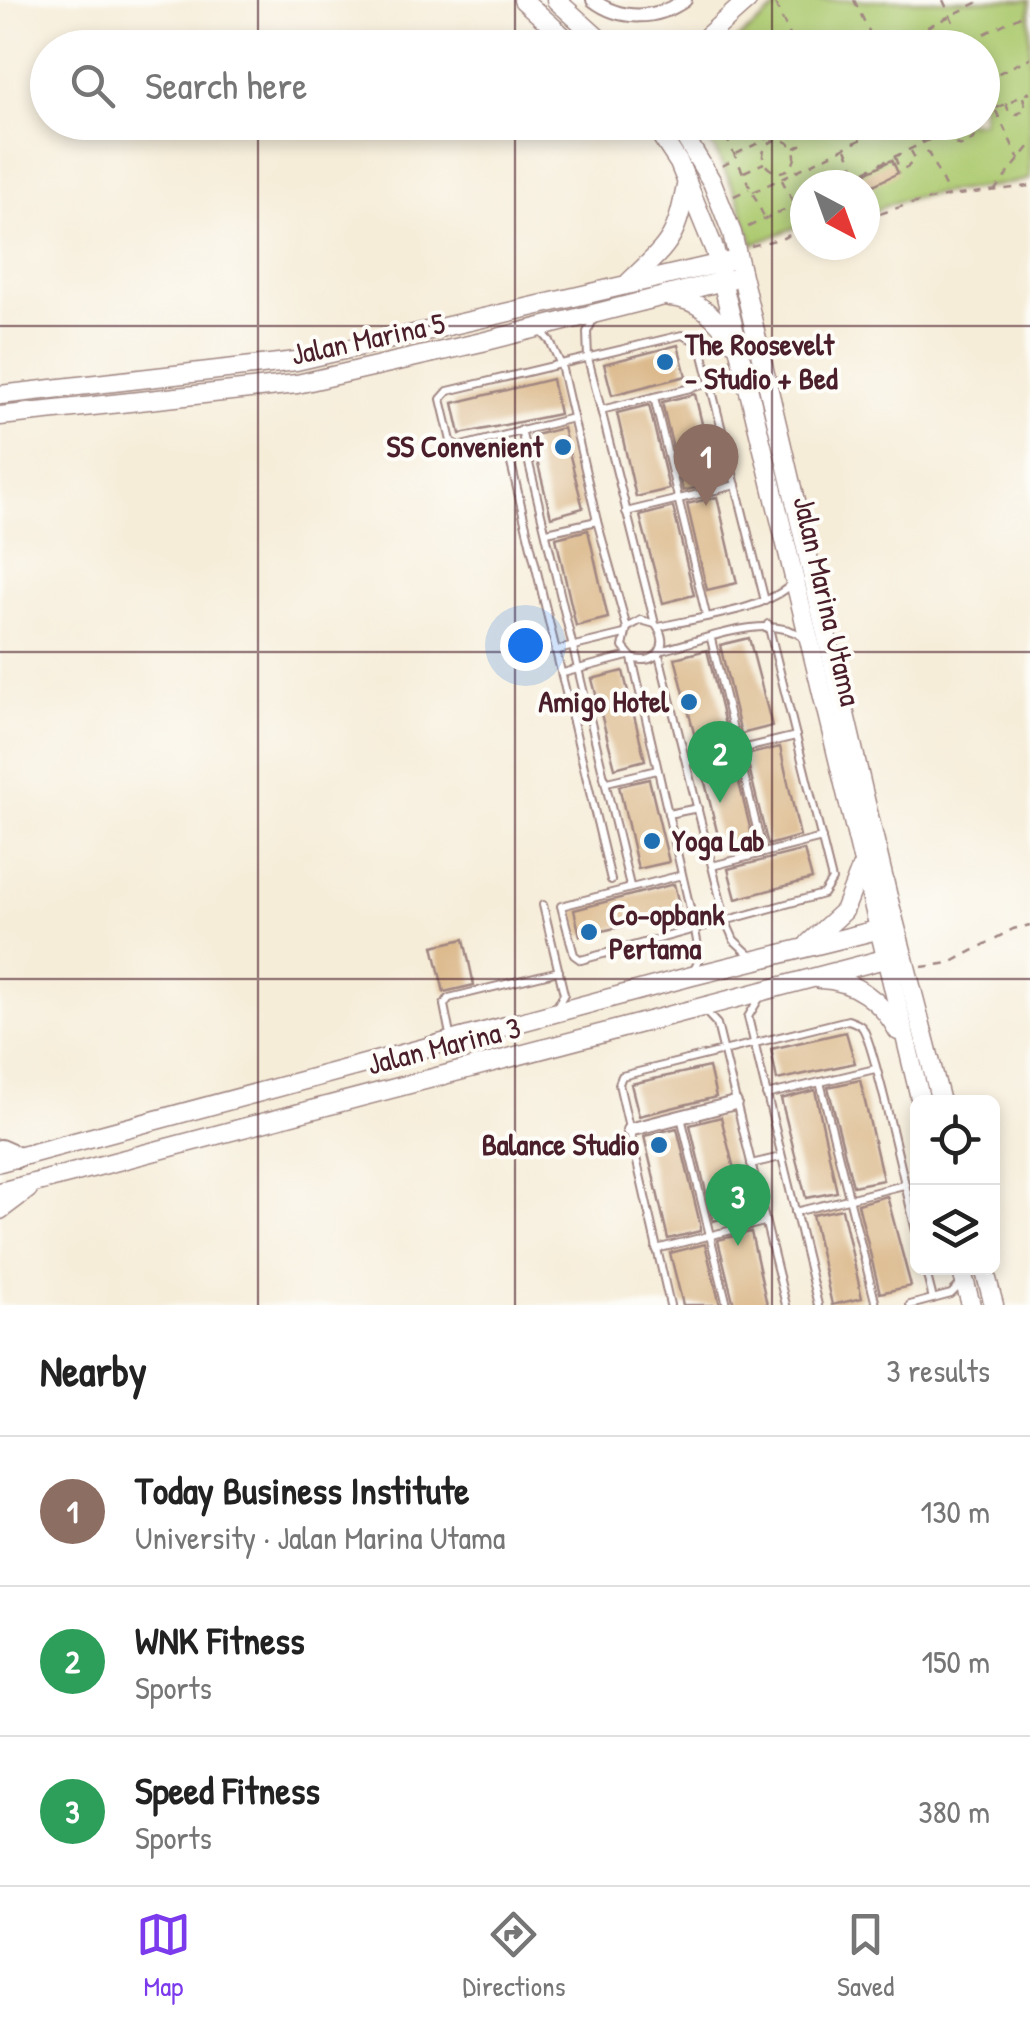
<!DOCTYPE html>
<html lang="en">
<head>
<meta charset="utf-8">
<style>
	body { margin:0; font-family:"Patrick Hand",sans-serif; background:#f2f2f2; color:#222 }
	.controls { position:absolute; right:30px; bottom:30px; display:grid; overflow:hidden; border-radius:15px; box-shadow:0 5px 15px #0003 }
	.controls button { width:90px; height:90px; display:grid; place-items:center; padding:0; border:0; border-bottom:2px solid #e0e0e0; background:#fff; color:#222; font:50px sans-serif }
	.compass { position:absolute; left:790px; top:170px; width:90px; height:90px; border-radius:50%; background:#fff; box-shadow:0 5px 15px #0003; rotate:139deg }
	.you { position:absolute; left:525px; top:645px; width:35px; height:35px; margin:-25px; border:8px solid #fff; border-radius:50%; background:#1a73e8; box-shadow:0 0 0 15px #1a73e833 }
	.badge { display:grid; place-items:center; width:65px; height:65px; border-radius:50%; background:#7c3aed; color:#fff; font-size:32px; font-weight:700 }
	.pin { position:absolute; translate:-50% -82px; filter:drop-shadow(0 2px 5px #0008) }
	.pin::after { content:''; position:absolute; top:52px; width:35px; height:30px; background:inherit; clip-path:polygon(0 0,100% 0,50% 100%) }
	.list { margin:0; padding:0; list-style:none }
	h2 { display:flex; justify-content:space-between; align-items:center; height:130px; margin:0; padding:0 40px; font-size:42px }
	h2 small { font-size:32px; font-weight:400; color:#767676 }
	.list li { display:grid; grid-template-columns:65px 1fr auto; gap:30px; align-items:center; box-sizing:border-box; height:150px; padding:0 40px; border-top:2px solid #e0e0e0 }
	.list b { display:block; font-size:38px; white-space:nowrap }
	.list p { margin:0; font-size:32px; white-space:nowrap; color:#767676 }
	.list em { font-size:32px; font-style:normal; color:#767676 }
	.icon { flex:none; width:55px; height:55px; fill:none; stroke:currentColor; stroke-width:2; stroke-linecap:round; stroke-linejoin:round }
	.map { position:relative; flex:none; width:1030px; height:1305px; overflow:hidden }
	.search { position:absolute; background:#fff; box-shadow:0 5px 15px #0003; left:30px; right:30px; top:30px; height:110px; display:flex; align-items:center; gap:25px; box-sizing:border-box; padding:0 35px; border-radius:55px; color:#767676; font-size:38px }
	.sheet { height:580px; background:#fff }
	nav { display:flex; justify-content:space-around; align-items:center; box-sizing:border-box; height:140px; border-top:2px solid #e0e0e0; background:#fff; font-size:28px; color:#767676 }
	nav a { display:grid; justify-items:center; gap:5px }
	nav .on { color:#7c3aed }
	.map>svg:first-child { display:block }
</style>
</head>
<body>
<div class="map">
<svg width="1030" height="1305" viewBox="0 0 1030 1305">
	<rect width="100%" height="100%" fill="#fdfcf7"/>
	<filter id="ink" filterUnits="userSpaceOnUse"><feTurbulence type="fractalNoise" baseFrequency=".01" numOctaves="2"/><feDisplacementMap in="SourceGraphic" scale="20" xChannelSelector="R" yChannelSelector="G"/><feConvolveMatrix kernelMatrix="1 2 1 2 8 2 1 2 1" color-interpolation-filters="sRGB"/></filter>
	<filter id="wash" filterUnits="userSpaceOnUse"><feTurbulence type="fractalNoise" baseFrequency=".0048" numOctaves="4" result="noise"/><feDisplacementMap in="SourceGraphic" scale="40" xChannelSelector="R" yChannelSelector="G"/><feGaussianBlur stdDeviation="2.25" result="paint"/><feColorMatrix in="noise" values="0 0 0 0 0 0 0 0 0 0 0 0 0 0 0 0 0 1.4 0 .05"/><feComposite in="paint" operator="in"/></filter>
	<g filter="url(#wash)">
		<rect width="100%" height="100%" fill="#f6edd9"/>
		<!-- green -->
		<path fill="#adca71" stroke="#7c744e" stroke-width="2.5" d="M787,0H1030V179C977,194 913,187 865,216V185H805V225C787,228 773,239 753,244L739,201L715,150L696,123L982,122V48L728,47Z"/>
		<g id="blocks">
			<!-- building -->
			<g fill="#dcba8d">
				<polygon points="892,160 898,173 865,189 865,185 842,185"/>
				<polygon points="678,345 686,376 612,395 604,364"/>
				<polygon points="552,379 559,414 460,434 453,403"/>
				<polygon points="695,394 715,479 714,483 683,491 662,402"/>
				<polygon points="649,405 669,489 636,497 617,413"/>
				<polygon points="563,428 583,508 551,517 531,436"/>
				<polygon points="717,497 737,583 707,590 687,504"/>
				<polygon points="673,507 694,595 663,603 640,516"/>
				<polygon points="588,530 608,618 576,626 556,538"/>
				<polygon points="749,638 772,726 741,734 720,645"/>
				<polygon points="707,650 729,741 698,749 675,658"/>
				<polygon points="623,671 645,760 615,768 592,679"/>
				<polygon points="780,747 800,836 768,845 746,755"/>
				<polygon points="733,758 754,844 722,852 701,766"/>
				<polygon points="649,779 669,862 638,869 619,786"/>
				<polygon points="804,850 812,879 736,899 728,869"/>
				<polygon points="674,884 681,913 580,936 574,910"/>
				<polygon points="464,939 474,985 444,992 433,946"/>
				<polygon points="846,1032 855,1063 777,1080 771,1049"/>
				<polygon points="709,1067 716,1097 639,1116 631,1084"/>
				<polygon points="860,1080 883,1180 853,1186 828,1087"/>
				<polygon points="815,1090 837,1192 806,1198 781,1099"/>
				<polygon points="721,1117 745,1213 713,1221 690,1125"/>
				<polygon points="677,1128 700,1224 700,1231 668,1239 644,1136"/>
				<polygon points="887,1196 911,1286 880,1293 858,1204"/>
				<polygon points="842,1209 862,1298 832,1305 812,1215"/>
				<polygon points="751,1232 767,1305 734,1305 718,1240"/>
				<polygon points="705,1244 720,1305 683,1305 670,1253"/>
			</g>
		</g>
	</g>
	<g filter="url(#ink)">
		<use href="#blocks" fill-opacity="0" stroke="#a08682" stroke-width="2.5"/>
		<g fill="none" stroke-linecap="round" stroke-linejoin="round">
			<!-- lane casing -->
			<g stroke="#a08682" stroke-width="10">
				<g id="lane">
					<path d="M595,316L587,332L588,358L655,624C672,644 657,667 632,658L623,647L627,628L641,620L655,624"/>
					<polyline points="539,329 550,341 561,365 597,521 627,628"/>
					<polyline points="654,397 706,615"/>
					<polyline points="601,410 711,383"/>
					<polyline points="573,418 458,447 451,441 441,399 448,391 682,335 700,343 765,601"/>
					<polyline points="521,430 630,886"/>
					<polyline points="508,451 611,880"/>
					<polyline points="626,512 736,485"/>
					<polyline points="547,532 597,521"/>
					<path d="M659,627C698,617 765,611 793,583"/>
					<polyline points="711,639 763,853"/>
					<polyline points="558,650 624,634"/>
					<path d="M662,650C702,641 767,612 803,637"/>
					<polyline points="659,655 726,922 734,940 751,956"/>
					<polyline points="632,658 695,930 700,958 694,970"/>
					<polyline points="563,673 628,656"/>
					<polyline points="687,762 796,736"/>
					<polyline points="607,782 657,770"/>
					<polyline points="668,814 698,808"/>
					<polyline points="712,866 822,838"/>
					<polyline points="682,875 561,906 574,955 581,960 823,894 832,880 768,624"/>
					<polyline points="543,905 564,994 556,1008"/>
					<polyline points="760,997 748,1017 818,1305"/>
					<polyline points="704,1010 717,1024 786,1305"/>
					<polyline points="451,1040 444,1005 449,998 559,971"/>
					<polyline points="820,1082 876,1305"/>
					<polyline points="766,1095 875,1069"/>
					<polyline points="681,1117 727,1305"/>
					<polyline points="751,1164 781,1157"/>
					<polyline points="795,1212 904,1185"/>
					<polyline points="656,1249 764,1222"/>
					<polyline points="925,1268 933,1299"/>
					<path d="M670,1305L619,1084L622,1076L848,1020C851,1021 859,1024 862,1027C874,1041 910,1209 918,1239"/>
					<polyline points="910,1305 951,1294 963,1282"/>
				</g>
			</g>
			<!-- street casing -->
			<g stroke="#a08682" stroke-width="16">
				<g id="street">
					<path d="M593,0C620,21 657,20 685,0"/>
					<polyline points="629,1130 735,1103"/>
				</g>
			</g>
			<!-- secondary casing -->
			<g stroke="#a08682" stroke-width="21">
				<g id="secondary">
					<polyline points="523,0 576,48"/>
					<polyline points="556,0 609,48"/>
					<polyline points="694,48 748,0"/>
					<polyline points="652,122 679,163 715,251 921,1102"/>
					<polyline points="676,122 712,182 732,233 888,897 941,1102"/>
					<path d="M629,282C671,242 676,240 687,181"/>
					<path d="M670,297C699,299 717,318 732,341"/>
					<polyline points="0,395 296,361 726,262"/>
					<polyline points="0,416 297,384 482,342 731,279"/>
					<polyline points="809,943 844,911 861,868"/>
					<path d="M820,979C854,980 882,1001 898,1031"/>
					<polyline points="0,1162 692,976 889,927"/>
					<polyline points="0,1192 892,957"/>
					<polyline points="0,1210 28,1189"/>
					<polyline points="961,1268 971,1305"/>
					<polyline points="984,1268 994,1305"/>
				</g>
			</g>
			<!-- primary casing -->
			<g stroke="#a08682" stroke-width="24">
				<polyline id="primary" points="0,1150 16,1157"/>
			</g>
			<!-- path -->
			<g stroke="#a08682" stroke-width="2.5" stroke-dasharray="8 8" stroke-linecap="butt">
				<polyline points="854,0 877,48"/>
				<polyline points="943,0 963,44"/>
				<polyline points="775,4 796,48"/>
				<polyline points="884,48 983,0"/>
				<polyline points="956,48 1030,11"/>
				<polyline points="984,80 1030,58"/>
				<polyline points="982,82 1019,159"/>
				<polyline points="1006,103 1009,112 1018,114 1026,108 1023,97"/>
				<polyline points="982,115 1030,92"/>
				<polyline points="719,122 765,219"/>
				<polyline points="913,122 948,193"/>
				<polyline points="948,131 953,144 965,146 975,137 974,128 970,122"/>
				<circle cx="779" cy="156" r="16"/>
				<polyline points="795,148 807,142"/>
				<polyline points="846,149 857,173"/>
				<polyline points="736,154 801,122"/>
				<polyline points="895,157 898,166 907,168 915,158 911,151"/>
				<polyline points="722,166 736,159"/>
				<polyline points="744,172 764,163"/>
				<polyline points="782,180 794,204"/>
				<polyline points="836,185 966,122"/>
				<polyline points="994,191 1030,146"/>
				<polyline points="753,192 897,122"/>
				<polyline points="734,196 749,189"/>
				<polyline points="865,202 869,215"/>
				<polyline points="865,219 906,205 949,196 1030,186"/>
				<polyline points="748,227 805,200"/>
				<polyline points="751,246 783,238 805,228"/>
				<polyline points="922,967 950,963 1013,929 1030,925"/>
			</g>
			<!-- lane -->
			<use href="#lane" stroke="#fff" stroke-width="6"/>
			<!-- street -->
			<use href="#street" stroke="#fff" stroke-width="12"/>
			<!-- secondary -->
			<use href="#secondary" stroke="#fff" stroke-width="18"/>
			<!-- primary -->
			<use href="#primary" stroke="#fff" stroke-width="20"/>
		</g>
	</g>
	<!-- grid -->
	<path fill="none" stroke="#4a1f2b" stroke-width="2.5" stroke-opacity="0.55" d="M258,0V48M515,0V48M772,0V48M258,122V1305M515,122V1305M772,122V1305M0,326H1030M0,652H1030M0,979H1030"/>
	<!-- markers -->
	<g fill="#1f6fb2" stroke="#fdfcf7" stroke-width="4">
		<circle cx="665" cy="362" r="10"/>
		<circle cx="563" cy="447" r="10"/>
		<circle cx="689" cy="702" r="10"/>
		<circle cx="652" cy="841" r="10"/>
		<circle cx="589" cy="932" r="10"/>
		<circle cx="659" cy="1145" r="10"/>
	</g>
	<g text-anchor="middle" stroke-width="8" stroke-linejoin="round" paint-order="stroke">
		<!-- street labels -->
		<g font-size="30" fill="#4a1f2b" stroke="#fdfcf7">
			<text transform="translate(368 339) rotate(-12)" y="10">Jalan Marina 5</text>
			<text transform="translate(827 601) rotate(77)" y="10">Jalan Marina Utama</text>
			<text transform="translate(444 1046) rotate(-14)" y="10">Jalan Marina 3</text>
		</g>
		<!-- poi labels -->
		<g font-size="30" font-weight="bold" fill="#4a1f2b" stroke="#fdfcf7" text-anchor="start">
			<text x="685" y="355">The Roosevelt<tspan x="685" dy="34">- Studio + Bed</tspan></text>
			<text x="543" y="457" text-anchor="end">SS Convenient</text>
			<text x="669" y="712" text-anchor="end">Amigo Hotel</text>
			<text x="672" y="851">Yoga Lab</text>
			<text x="609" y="925">Co-opbank<tspan x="609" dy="34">Pertama</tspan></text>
			<text x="639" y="1155" text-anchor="end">Balance Studio</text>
		</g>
	</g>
</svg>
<div class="controls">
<button><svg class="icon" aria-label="locate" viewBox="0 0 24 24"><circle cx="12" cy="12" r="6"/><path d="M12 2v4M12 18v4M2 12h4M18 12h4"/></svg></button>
<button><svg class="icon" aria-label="layers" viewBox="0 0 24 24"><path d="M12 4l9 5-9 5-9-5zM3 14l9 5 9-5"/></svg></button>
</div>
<svg class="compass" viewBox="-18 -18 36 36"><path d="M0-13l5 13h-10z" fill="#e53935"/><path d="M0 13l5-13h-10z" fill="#767676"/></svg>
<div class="you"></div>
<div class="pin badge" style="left:706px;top:506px;background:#8d6e63">1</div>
<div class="pin badge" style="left:720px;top:803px;background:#2e9e5b">2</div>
<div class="pin badge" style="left:738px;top:1246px;background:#2e9e5b">3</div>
<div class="search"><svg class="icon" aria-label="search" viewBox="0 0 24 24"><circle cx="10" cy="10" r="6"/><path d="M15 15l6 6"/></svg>Search here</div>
</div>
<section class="sheet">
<h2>Nearby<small>3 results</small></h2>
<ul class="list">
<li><span class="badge" style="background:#8d6e63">1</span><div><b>Today Business Institute</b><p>University · Jalan Marina Utama</p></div><em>130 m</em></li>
<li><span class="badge" style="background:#2e9e5b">2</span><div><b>WNK Fitness</b><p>Sports</p></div><em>150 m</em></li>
<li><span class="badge" style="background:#2e9e5b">3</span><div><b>Speed Fitness</b><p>Sports</p></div><em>380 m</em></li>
</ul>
</section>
<nav>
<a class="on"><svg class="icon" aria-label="map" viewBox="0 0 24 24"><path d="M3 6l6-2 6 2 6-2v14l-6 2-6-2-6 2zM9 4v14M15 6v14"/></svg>Map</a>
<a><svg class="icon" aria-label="directions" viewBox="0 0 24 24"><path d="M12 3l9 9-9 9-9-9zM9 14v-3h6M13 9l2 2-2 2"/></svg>Directions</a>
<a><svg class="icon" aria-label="saved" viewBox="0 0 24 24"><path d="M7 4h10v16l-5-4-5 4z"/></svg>Saved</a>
</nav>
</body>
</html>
